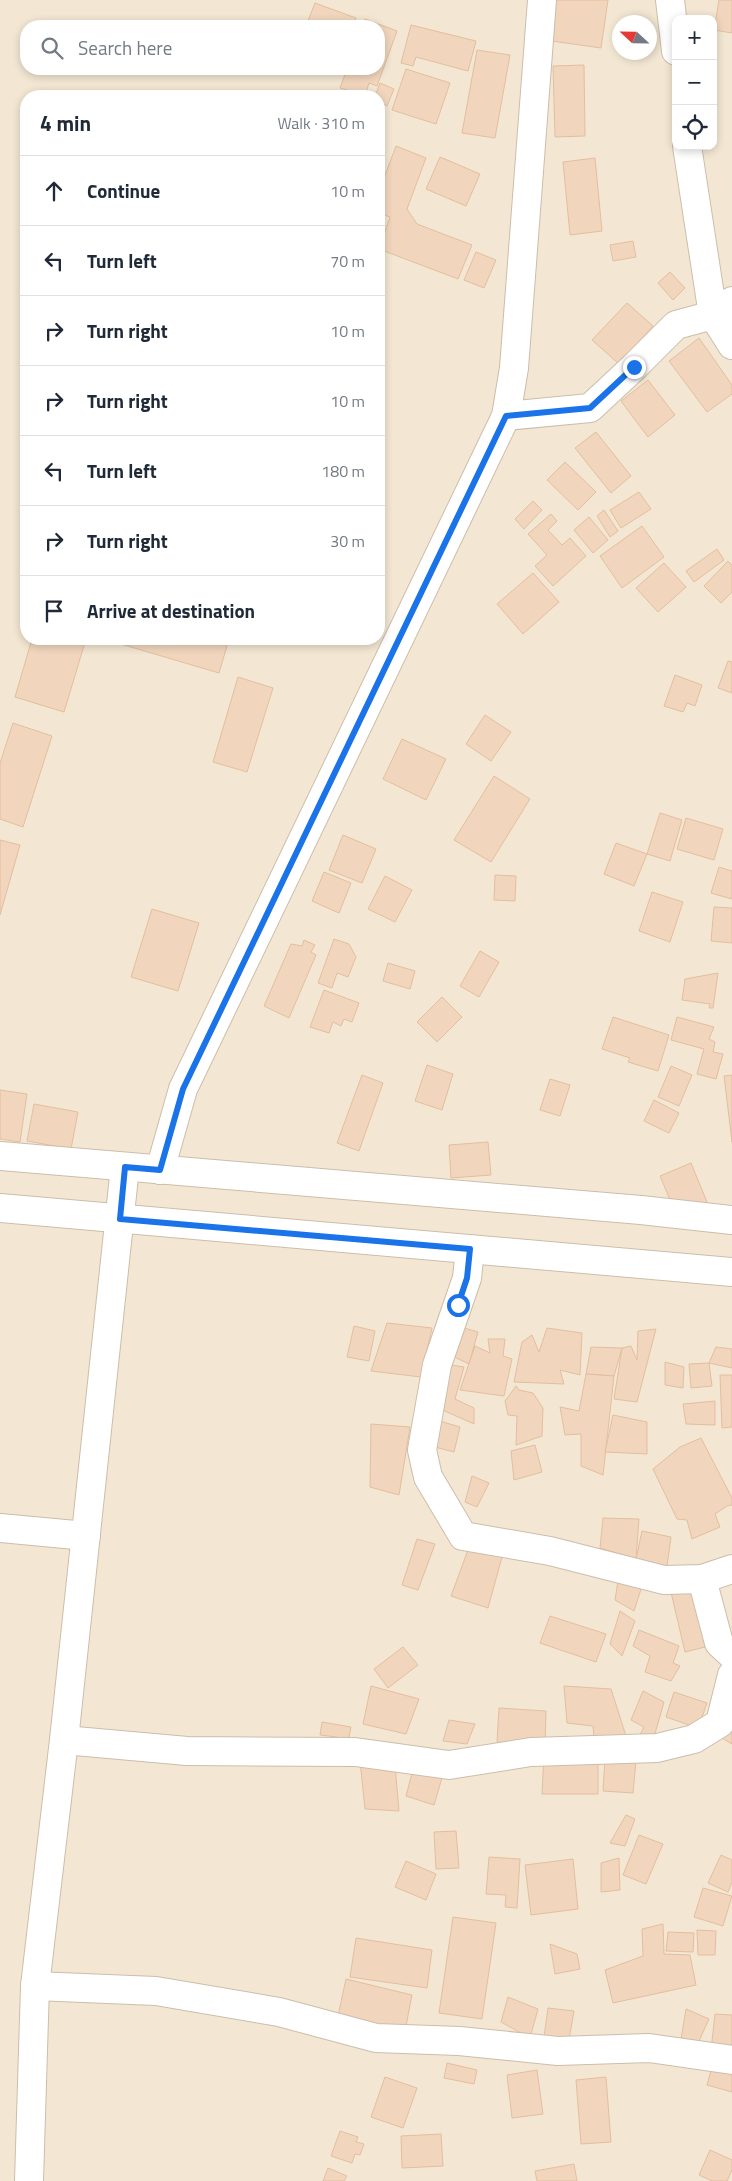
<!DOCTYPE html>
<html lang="en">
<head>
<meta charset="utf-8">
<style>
	body { margin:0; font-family:"Titillium Web",sans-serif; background:#f6f6f7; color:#1f2937 }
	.controls { position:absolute; right:15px; top:15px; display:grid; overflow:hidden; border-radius:10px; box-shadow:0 2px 8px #0003 }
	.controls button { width:45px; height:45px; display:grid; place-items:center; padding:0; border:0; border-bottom:1px solid #e0e1e3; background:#fff; color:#1f2937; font:25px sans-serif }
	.compass { position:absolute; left:612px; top:15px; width:45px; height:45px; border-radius:50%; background:#fff; box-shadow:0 2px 8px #0003; rotate:292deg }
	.stop { position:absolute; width:15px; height:15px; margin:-11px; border:4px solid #1a73e8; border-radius:50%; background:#fff }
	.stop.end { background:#1a73e8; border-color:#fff; box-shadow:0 1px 5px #0008 }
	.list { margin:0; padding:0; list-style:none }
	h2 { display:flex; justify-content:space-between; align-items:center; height:65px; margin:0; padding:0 20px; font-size:21px }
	h2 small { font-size:16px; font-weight:400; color:#747a83 }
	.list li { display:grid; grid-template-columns:32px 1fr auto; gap:15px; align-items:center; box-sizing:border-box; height:70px; padding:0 20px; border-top:1px solid #e0e1e3 }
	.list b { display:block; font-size:19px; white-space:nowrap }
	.list em { font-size:16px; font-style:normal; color:#747a83 }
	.icon { flex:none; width:28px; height:28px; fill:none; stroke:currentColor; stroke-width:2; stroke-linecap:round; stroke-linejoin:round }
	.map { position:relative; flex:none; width:732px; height:2181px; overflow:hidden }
	.search { position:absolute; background:#fff; box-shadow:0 2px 8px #0003; left:20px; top:20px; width:365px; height:55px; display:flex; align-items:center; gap:12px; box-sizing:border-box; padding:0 18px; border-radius:20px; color:#747a83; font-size:19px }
	.panel { position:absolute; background:#fff; box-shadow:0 2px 8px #0003; left:20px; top:90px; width:365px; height:555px; border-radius:20px }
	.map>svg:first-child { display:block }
</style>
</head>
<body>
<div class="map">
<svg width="732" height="2181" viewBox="0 0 732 2181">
	<rect width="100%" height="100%" fill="#fcf5e5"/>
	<!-- residential -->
	<path fill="#f3e7d3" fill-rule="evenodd" d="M0,0H732V2181H0ZM676,19H713V146H676ZM620,22H650V52H620ZM26,26H379V69H26ZM26,96H379V639H26Z"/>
	<!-- building -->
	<g fill="#f1d6bd" stroke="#e3be9e">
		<polygon points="551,0 608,0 601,48 545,40"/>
		<polygon points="719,0 732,0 732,33 714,30"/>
		<polygon points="315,3 356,18 353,26 306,26"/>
		<polygon points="365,19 397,31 377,86 369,83 365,96 340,88 347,69 379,69 379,26 362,26"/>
		<polygon points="411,25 476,41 468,71 416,57 413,66 401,63"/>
		<polygon points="477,50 510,55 495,138 462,133"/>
		<polygon points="584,65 585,136 555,137 553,66"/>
		<polygon points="406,69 450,83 436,124 392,110"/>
		<polygon points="380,83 394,89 387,106 379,102 379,96 375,96"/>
		<polygon points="396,146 426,158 407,209 417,224 472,245 458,279 379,249 390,217 379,213 379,191"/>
		<polygon points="440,157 480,174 466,206 426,189"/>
		<polygon points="595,158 602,231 570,235 563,162"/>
		<polygon points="633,241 636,257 613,261 610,245"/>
		<polygon points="476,252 496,260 484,288 464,280"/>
		<polygon points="670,272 685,288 673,300 658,283"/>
		<polygon points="627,303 653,326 619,364 592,340"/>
		<polygon points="699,338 732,385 732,394 707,412 669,361"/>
		<polygon points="648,380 675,415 648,437 621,401"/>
		<polygon points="596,432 631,476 611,493 575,448"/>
		<polygon points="565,462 596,492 578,510 547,480"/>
		<polygon points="639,492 651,509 621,528 610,510"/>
		<polygon points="533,501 542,510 524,529 515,519"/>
		<polygon points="604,510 618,531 610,537 597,516"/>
		<polygon points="551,514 557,521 548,530 562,545 570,538 586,556 553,586 535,566 547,555 528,534"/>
		<polygon points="589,517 608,540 593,553 574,530"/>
		<polygon points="642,526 664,557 622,588 600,556"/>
		<polygon points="717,549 724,560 694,582 686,571"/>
		<polygon points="728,561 732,565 732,592 721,603 704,586"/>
		<polygon points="664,563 686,587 658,612 636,588"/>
		<polygon points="533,573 559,602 523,634 497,604"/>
		<polygon points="32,639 86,639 64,712 15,697"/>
		<polygon points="115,639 229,639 219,673 114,642"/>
		<polygon points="728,661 732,662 732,693 718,688"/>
		<polygon points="675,675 702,685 695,706 687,703 683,712 664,706"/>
		<polygon points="238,677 273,688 247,772 213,762"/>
		<polygon points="485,715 511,732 491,761 466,744"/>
		<polygon points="13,723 52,736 23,827 0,819 0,763"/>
		<polygon points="402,739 446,759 426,800 383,779"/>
		<polygon points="494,776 530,799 491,862 454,840"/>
		<polygon points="660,813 682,820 670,861 647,854"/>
		<polygon points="686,818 723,829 714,860 677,849"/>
		<polygon points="343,835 376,849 362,883 329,870"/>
		<polygon points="0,840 20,845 0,915"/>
		<polygon points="616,843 647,854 634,886 604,874"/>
		<polygon points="719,867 732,871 732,899 711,893"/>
		<polygon points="324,872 351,883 339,913 312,901"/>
		<polygon points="495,875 516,876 515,901 494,900"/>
		<polygon points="385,876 412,890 395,922 368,909"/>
		<polygon points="652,892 683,902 670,942 639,931"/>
		<polygon points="714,907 732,908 732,943 711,941"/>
		<polygon points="152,909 199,923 178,991 131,977"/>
		<polygon points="334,939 349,944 356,957 348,977 337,973 332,988 318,983"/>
		<polygon points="304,940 315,945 311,952 316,955 289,1018 264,1006 291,944 302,946"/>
		<polygon points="480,951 499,962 479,997 460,986"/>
		<polygon points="388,963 415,971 410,989 383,981"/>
		<polygon points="718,973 713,1008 709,1008 710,1004 682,1000 685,979"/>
		<polygon points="324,990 359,1003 352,1022 344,1019 341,1026 333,1022 329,1033 310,1027"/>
		<polygon points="442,997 462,1017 437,1042 417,1022"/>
		<polygon points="613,1017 669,1035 658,1071 628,1062 630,1058 602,1049"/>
		<polygon points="677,1017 714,1027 709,1039 715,1042 713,1052 723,1054 716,1079 697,1074 704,1049 671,1040"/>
		<polygon points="427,1065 453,1074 442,1110 415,1101"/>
		<polygon points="671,1066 692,1075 679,1106 658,1097"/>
		<polygon points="362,1075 383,1083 359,1151 337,1143"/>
		<polygon points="732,1075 732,1142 724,1076"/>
		<polygon points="550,1079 570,1085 560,1116 540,1110"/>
		<polygon points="0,1090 27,1094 20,1142 0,1139"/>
		<polygon points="654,1100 679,1113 669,1133 644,1121"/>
		<polygon points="34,1104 78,1112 71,1149 27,1141"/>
		<polygon points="488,1142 491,1175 451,1178 449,1145"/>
		<polygon points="691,1163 709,1207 673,1207 660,1176"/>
		<polygon points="387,1323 432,1328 421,1377 371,1371"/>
		<polygon points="354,1326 375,1331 369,1361 347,1357"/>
		<polygon points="457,1326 478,1332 469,1364 448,1354"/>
		<polygon points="547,1328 582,1333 580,1375 560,1370 564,1384 514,1382 522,1342 532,1335 539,1352"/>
		<polygon points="656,1329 637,1402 614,1399 622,1348 631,1346 637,1360 638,1331"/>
		<polygon points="488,1339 505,1339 503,1356 512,1359 504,1396 460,1390 475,1346 490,1353"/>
		<polygon points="591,1347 622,1348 614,1376 586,1374"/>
		<polygon points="716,1347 732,1349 732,1368 709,1363"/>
		<polygon points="665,1362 684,1367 683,1388 665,1385"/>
		<polygon points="709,1363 712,1386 691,1388 689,1364"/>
		<polygon points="444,1364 464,1367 455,1399 474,1408 474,1424 438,1408"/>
		<polygon points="586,1374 614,1376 603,1475 581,1466 581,1434 565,1435 560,1407 579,1411"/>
		<polygon points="720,1375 732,1375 732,1427 722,1428"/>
		<polygon points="516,1386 519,1390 533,1393 543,1408 542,1436 516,1445 517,1416 508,1415 505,1401"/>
		<polygon points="715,1401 715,1425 686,1424 683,1404"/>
		<polygon points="613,1415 647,1422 647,1454 605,1452"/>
		<polygon points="433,1419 460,1427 454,1452 427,1445"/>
		<polygon points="371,1424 410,1427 399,1495 370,1487"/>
		<polygon points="701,1438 732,1498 732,1505 727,1506 715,1514 720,1527 692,1539 687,1520 677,1519 653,1469 680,1447"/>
		<polygon points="535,1445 542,1472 514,1480 511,1451"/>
		<polygon points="472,1476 489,1483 477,1507 465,1502"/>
		<polygon points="603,1518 639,1519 636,1559 600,1548"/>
		<polygon points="642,1531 671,1537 667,1566 636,1559"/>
		<polygon points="417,1539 435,1544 418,1590 402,1585"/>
		<polygon points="468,1550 502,1557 488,1608 451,1596"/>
		<polygon points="702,1579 717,1644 685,1652 670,1588"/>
		<polygon points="618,1581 642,1586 634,1611 615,1600"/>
		<polygon points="620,1611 635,1621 622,1656 610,1644"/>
		<polygon points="550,1616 606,1634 596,1662 540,1643"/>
		<polygon points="639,1630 679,1646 673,1663 680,1666 671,1681 645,1672 650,1656 633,1646"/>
		<polygon points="403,1647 418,1665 388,1688 374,1669"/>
		<polygon points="371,1686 419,1699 406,1734 363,1724"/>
		<polygon points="564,1686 611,1689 626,1736 594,1737 593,1726 567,1723"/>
		<polygon points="643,1691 664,1702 654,1737 640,1735 644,1727 631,1720"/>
		<polygon points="674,1692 707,1703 698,1728 666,1717"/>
		<polygon points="732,1707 732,1744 720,1737"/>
		<polygon points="499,1708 546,1711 545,1745 497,1742"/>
		<polygon points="449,1720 475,1724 467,1744 443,1741"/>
		<polygon points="322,1722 351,1727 347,1747 336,1745 337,1737 320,1735"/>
		<polygon points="544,1755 598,1756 598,1794 542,1794"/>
		<polygon points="605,1759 636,1761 633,1793 603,1791"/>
		<polygon points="360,1761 395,1765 399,1811 365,1809"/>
		<polygon points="415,1762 444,1771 434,1805 406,1796"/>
		<polygon points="626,1815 635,1819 625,1846 610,1843"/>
		<polygon points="456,1831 459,1868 436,1869 434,1832"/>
		<polygon points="639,1835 663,1844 646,1884 623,1875"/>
		<polygon points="721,1855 732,1860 732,1882 728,1892 708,1883"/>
		<polygon points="489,1857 520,1859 517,1908 505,1907 506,1895 486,1894"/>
		<polygon points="619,1858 620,1890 601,1892 601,1863"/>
		<polygon points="573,1859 578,1909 531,1915 525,1865"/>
		<polygon points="406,1861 436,1874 426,1900 395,1887"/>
		<polygon points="703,1888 732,1896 723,1926 694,1917"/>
		<polygon points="453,1917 496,1923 482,2019 439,2013"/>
		<polygon points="663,1924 664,1954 690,1955 696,1985 613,2003 605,1970 643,1956 642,1929"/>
		<polygon points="697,1930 716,1931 715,1955 698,1955"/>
		<polygon points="668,1932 694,1933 693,1952 666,1951"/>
		<polygon points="356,1938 432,1950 427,1988 350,1977"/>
		<polygon points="550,1944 577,1954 580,1969 555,1974"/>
		<polygon points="346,1979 412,1995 405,2031 338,2016"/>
		<polygon points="508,1997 538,2009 530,2038 501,2022"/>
		<polygon points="548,2008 574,2011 569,2040 544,2037"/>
		<polygon points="686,2009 709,2019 695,2050 680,2045"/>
		<polygon points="715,2014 732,2015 732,2050 711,2050"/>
		<polygon points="447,2063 477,2070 474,2084 444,2078"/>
		<polygon points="713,2063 732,2069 732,2092 707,2085"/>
		<polygon points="537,2070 543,2114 512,2118 507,2075"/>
		<polygon points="385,2077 417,2088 403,2128 371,2117"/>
		<polygon points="606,2077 611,2142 581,2144 576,2080"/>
		<polygon points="340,2131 358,2137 356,2142 364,2144 360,2155 355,2154 352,2163 331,2156"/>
		<polygon points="441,2134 443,2166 402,2168 401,2136"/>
		<polygon points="710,2150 732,2160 732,2170 727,2181 712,2181 699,2175"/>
		<polygon points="574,2164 577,2181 537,2181 535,2171"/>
		<polygon points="328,2168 347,2176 344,2181 323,2181"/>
	</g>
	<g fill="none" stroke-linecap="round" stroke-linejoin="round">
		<!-- minor casing -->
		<g stroke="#cdbdab" stroke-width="30">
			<g id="minor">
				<polyline points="670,0 676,51"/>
				<polyline points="687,146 713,315 732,345"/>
				<polyline points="506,416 590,408 634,367 676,325 713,315 732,301"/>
				<polyline points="0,1156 641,1210 732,1220"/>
				<polyline points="160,1170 183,1089 506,416 514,368 542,0"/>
				<polyline points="0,1208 732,1272"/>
				<polyline points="470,1249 467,1278 437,1365 422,1450 428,1477 463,1536 550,1551 664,1580 702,1579 732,1569"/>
				<polyline points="0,1528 86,1536"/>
				<polyline points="702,1579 719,1643 732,1655"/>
				<polyline points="64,1740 187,1751 355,1752 449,1765 531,1752 657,1748 694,1739 720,1723 732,1675"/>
				<polyline points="35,1986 156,1991 279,2012 376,2038 459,2041 558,2051 649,2048 732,2060"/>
				<polyline points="29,2181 35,1986 64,1740 125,1167"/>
			</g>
		</g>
		<!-- minor -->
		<use href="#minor" stroke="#fff" stroke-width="28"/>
	</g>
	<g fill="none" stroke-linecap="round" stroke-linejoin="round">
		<!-- route -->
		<polyline stroke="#1a73e8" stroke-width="6" points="458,1305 467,1278 470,1249 120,1219 125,1167 160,1170 183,1089 506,416 590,408 634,367"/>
	</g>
</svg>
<div class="controls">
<button>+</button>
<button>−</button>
<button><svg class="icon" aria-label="locate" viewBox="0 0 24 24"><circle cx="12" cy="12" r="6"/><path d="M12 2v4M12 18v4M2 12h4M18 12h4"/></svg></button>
</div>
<svg class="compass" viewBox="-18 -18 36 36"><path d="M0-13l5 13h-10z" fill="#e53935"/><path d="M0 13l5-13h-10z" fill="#747a83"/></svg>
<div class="stop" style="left:458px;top:1305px"></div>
<div class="stop end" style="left:634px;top:367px"></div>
<div class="search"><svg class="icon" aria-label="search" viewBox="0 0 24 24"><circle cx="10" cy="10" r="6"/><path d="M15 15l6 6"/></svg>Search here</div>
<section class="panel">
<h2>4 min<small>Walk · 310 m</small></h2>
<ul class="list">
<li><svg class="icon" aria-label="ahead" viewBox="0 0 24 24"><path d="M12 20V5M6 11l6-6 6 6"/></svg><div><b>Continue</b></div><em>10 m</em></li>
<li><svg class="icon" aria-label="left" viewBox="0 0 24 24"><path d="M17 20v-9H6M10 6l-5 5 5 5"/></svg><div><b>Turn left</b></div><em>70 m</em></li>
<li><svg class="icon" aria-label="right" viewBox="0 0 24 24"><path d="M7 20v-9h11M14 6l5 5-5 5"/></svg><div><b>Turn right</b></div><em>10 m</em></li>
<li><svg class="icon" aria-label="right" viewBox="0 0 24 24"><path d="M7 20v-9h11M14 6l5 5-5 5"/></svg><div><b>Turn right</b></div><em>10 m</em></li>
<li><svg class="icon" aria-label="left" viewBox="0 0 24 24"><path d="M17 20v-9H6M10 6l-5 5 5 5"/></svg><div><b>Turn left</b></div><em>180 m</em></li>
<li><svg class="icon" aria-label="right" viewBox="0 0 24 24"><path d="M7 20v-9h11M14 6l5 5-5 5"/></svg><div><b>Turn right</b></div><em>30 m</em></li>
<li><svg class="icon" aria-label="arrive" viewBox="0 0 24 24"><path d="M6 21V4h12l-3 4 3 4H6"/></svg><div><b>Arrive at destination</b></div></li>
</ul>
</section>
</div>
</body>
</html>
